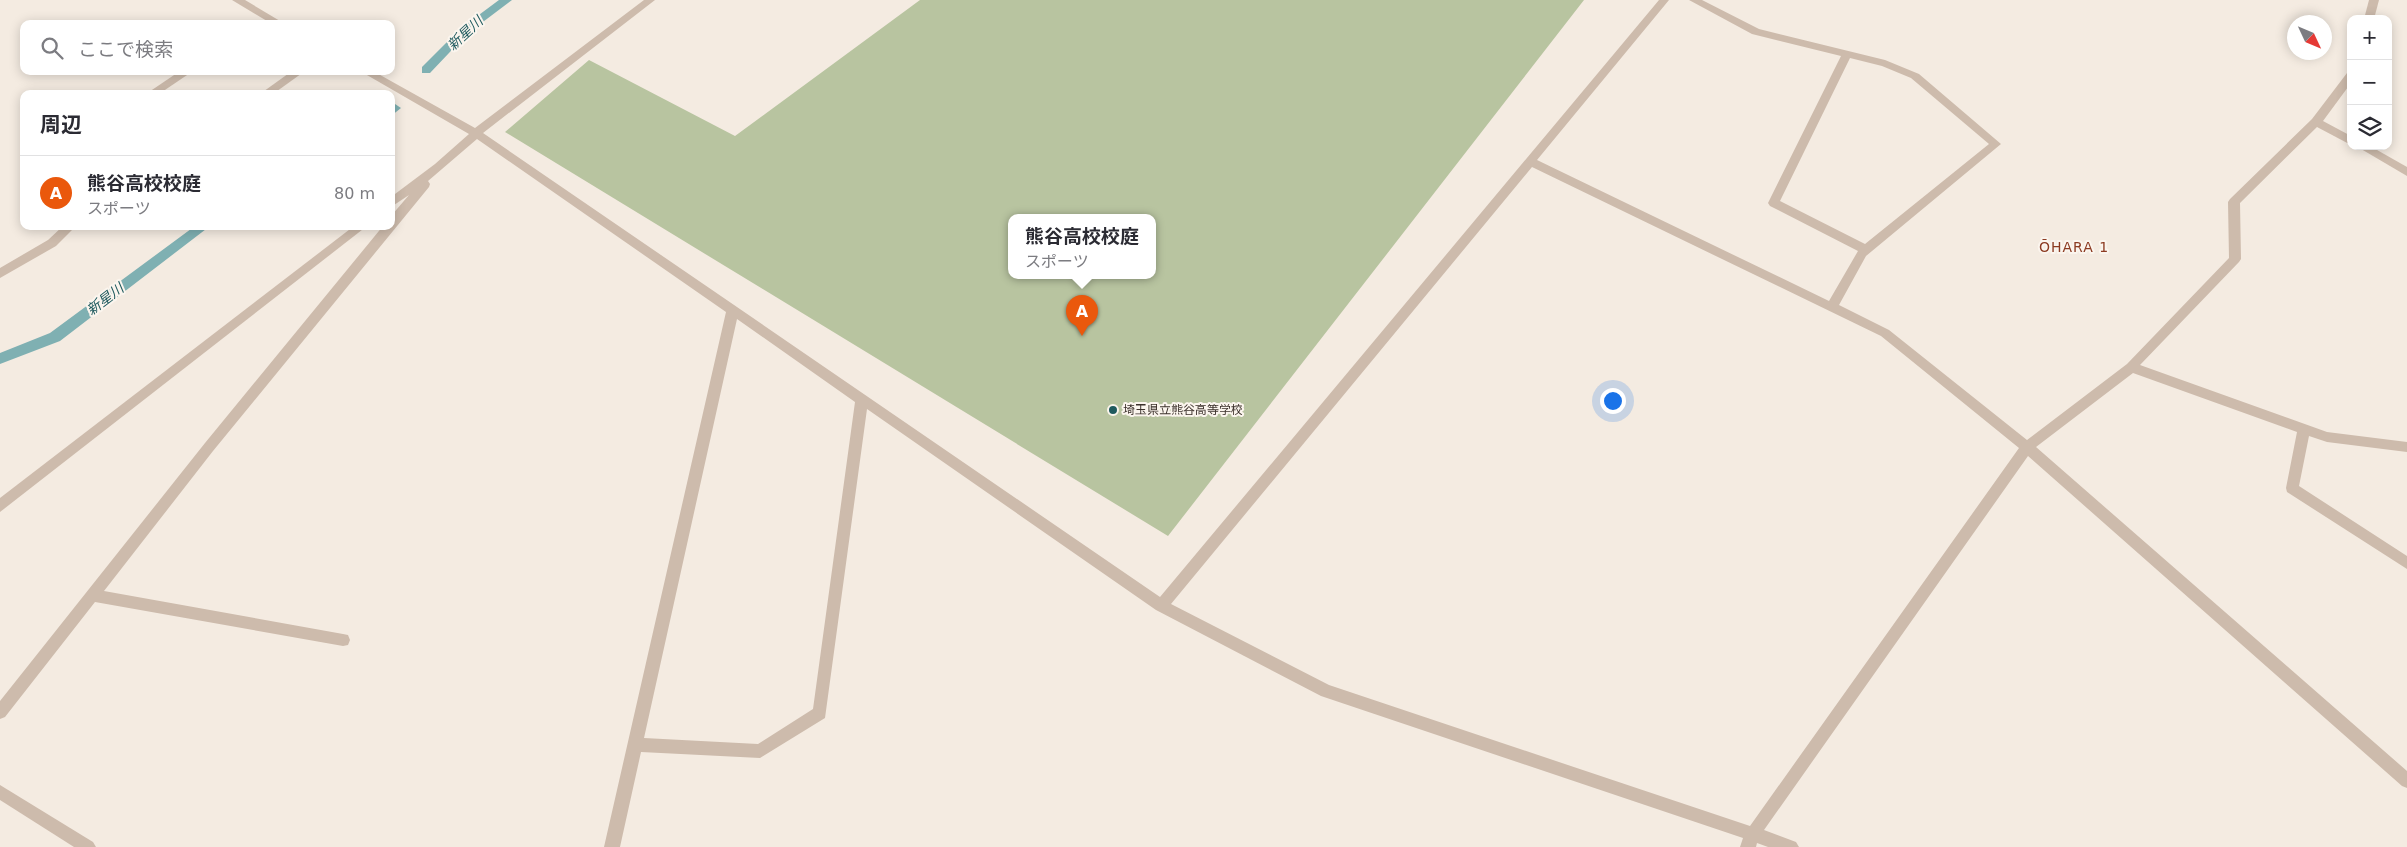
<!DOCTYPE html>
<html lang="ja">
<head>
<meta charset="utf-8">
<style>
	body { margin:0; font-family:"DejaVu Sans","Noto Sans JP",sans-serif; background:#f2f2f3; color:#2b2b33 }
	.controls { position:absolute; right:15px; top:15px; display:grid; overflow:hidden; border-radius:10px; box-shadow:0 2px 12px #0003 }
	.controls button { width:45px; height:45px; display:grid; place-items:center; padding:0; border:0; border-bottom:1px solid #e1e1e2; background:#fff; color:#2b2b33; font:25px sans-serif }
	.compass { position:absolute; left:2287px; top:15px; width:45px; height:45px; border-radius:50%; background:#fff; box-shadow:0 2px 12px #0003; rotate:134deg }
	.you { position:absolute; left:1612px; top:400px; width:18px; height:18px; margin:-12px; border:4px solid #fff; border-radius:50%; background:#1a73e8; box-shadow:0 0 0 8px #1a73e833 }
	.badge { display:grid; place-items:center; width:32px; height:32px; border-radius:50%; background:#ea580c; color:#fff; font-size:16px; font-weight:700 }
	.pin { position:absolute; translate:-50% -41px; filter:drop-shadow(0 1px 2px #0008) }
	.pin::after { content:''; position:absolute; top:26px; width:18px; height:15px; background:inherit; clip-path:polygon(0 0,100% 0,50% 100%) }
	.popup { position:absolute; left:1008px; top:214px; width:148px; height:65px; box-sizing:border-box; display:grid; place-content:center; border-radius:10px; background:#fff; filter:drop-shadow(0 1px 4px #0005); font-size:16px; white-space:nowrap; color:#7c7c81 }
	.popup b { font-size:19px; color:#2b2b33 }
	.popup::after { content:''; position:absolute; left:50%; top:100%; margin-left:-10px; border:10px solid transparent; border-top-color:#fff }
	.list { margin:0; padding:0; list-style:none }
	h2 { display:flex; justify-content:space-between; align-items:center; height:65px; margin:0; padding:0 20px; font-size:21px }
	h2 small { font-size:16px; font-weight:400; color:#7c7c81 }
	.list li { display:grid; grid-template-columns:32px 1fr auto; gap:15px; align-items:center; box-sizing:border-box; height:75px; padding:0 20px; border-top:1px solid #e1e1e2 }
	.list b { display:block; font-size:19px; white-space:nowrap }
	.list p { margin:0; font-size:16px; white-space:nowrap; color:#7c7c81 }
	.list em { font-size:16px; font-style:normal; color:#7c7c81 }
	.icon { flex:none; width:28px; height:28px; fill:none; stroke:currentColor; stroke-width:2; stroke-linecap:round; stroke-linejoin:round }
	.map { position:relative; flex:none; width:2407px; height:847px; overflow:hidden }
	.search { position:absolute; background:#fff; box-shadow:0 2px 12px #0003; left:20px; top:20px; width:375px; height:55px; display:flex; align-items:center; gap:12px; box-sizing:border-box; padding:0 18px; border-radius:10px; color:#7c7c81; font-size:19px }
	.panel { position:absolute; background:#fff; box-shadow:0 2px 12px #0003; left:20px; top:90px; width:375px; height:140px; border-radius:10px }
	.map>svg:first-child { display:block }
</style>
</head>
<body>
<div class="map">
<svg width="2407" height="847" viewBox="0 0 2407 847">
	<rect width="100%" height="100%" fill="#f4ebe1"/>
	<!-- green -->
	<path fill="#b8c4a0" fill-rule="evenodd" d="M920,0H1584L1168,536L505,132L589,60L735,136ZM1012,217H1152V275H1012Z"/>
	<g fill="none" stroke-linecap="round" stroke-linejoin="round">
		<!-- stream -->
		<g fill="#7fb0b2" fill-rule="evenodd">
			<polygon points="499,0 512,0 467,34 430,73 422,73 422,67 460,29"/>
			<polygon points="395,104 401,108 391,116 391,105"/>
			<polygon points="195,226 210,226 60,341 0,364 0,353 50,333"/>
		</g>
		<!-- minor -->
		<g fill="#cdbbac" fill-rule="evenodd">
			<polygon points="232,0 245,0 285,24 272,24"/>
			<path d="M644,0H655L483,133L1160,597L1659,0H1669L1537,160L1829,301L1858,251L1770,206L1768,203L1841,56L1752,34L1689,0H1702L1759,29L1885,60L1919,74L2001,144L1866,256L1839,305L1889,330L2027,440L2127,364L2229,258L2228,202L2230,199L2312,119L2347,73L2351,72V83L2323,121L2351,136V145L2317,127L2240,203L2241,259L2239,262L2140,365L2327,432L2407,442V452L2327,442L2309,436L2299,486L2407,556V569L2287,492L2286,488L2297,432L2133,373L2036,447L2407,771V788L2402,786L2028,456L1764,830L1796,842L1799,847H1768L1757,843L1756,847H1740L1743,838L1321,696L1156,610L867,409L825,718L760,758L641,752L620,847H604L726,312L477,139L428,181L430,184L429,187L213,451L104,591L343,634L348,635L350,640L348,645L343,646L95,602L5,717L0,719V701L205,443L383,226H391V216L409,195L391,207V197L435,164L469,134L360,71H373L475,128ZM1850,58L1882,66L1911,78L1989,144L1865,244L1780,201ZM1532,167L1881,336L2019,448L1750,826L1329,685L1171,604ZM737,319L855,402L813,709L758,744L644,738Z"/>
			<polygon points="2369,0 2379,0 2374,19 2364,19"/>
			<polygon points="180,71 193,71 159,94 146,94"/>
			<polygon points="292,71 305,71 273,94 260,94"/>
			<polygon points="2356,146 2370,146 2407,167 2407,176"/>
			<polygon points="63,226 76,226 56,246 0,278 0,268 48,240"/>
			<polygon points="354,226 367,226 0,512 0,498"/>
			<polygon points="0,785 93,842 96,847 74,847 0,800"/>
		</g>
	</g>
	<!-- markers -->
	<circle fill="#1f5a5e" stroke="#fbf5ee" stroke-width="2" cx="1113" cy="410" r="5"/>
	<g text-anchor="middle" stroke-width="4" stroke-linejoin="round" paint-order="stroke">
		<!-- poi labels -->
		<g font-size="12" fill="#3b302b" stroke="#fbf5ee" text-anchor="start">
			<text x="1123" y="414">埼玉県立熊谷高等学校</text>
		</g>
		<!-- water labels -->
		<g font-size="14" font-style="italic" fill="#1f5a5e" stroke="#fbf5ee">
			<text transform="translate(465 33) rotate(-43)" y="5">新星川</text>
			<text transform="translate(105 299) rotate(-37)" y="5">新星川</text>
		</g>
		<!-- neighbourhood labels -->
		<g font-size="14" letter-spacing="1" fill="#8c3b22" stroke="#fbf5ee">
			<text x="2074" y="252">ŌHARA 1</text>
		</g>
	</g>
</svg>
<div class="controls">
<button>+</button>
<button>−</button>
<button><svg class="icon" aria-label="layers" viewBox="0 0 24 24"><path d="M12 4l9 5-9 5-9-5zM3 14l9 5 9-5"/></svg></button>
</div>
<svg class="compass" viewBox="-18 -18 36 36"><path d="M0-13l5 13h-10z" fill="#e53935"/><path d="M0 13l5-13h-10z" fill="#7c7c81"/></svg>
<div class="you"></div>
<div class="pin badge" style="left:1082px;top:336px">A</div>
<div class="popup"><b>熊谷高校校庭</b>スポーツ</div>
<div class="search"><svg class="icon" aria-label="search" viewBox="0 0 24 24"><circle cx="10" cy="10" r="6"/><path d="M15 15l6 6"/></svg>ここで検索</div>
<section class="panel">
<h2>周辺<small></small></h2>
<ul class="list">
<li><span class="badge">A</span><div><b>熊谷高校校庭</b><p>スポーツ</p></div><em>80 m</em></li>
</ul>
</section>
</div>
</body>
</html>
